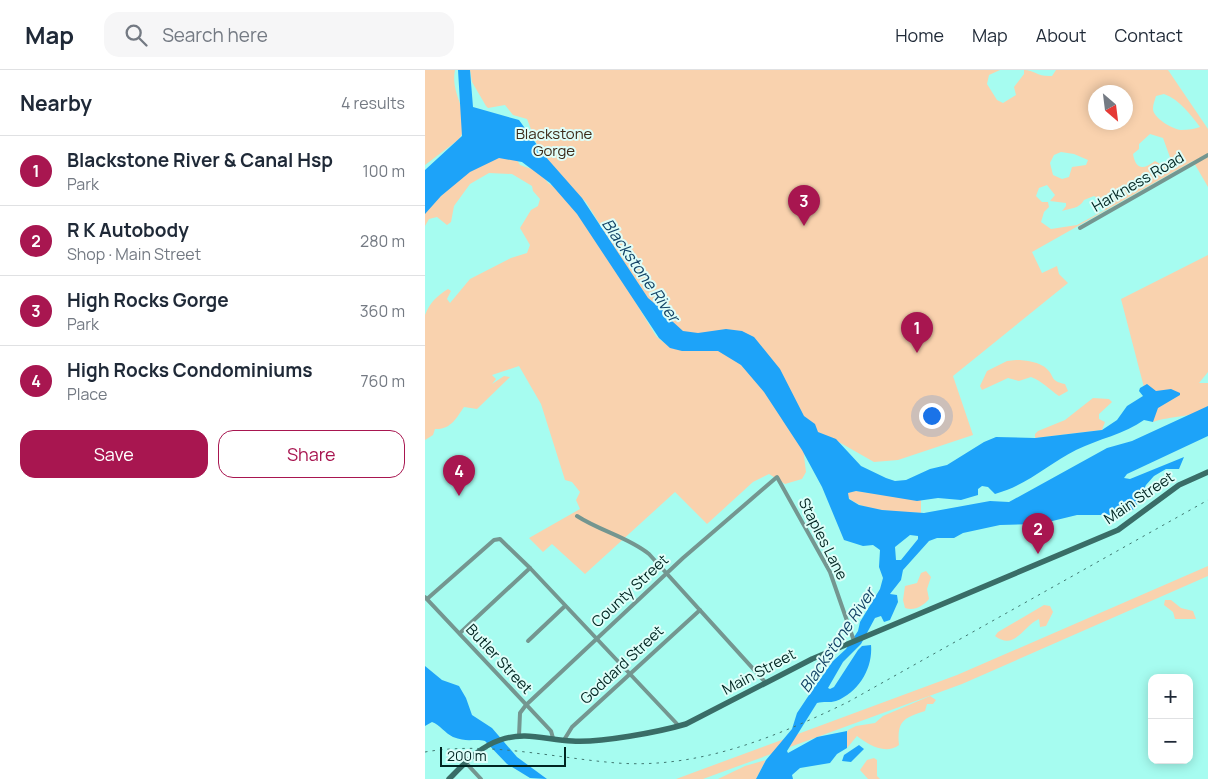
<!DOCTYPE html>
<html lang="en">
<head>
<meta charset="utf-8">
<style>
	body { margin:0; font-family:Manrope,sans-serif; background:#f6f6f7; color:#1f2937 }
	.controls { position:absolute; right:15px; bottom:15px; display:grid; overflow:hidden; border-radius:10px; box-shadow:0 2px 12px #0003 }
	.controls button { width:45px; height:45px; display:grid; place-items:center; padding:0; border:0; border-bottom:1px solid #e0e1e3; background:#fff; color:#1f2937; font:25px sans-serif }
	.compass { position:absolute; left:663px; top:15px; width:45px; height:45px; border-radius:50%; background:#fff; box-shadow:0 2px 12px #0003; rotate:152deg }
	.scale { position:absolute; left:15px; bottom:12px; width:126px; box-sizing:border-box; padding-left:5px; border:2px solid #002521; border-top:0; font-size:14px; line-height:18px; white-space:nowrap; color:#002521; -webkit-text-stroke:4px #defef9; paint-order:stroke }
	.you { position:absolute; left:506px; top:345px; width:18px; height:18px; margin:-12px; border:4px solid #fff; border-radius:50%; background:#1a73e8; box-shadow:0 0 0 8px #1a73e833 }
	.badge { display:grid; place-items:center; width:32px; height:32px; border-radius:50%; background:#a81650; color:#fff; font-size:16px; font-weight:700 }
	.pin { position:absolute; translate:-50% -41px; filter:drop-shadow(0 1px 2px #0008) }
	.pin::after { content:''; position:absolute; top:26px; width:18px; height:15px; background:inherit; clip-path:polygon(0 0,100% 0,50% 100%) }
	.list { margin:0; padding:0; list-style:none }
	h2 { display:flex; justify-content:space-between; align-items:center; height:65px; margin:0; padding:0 20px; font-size:21px }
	h2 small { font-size:16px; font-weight:400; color:#747a83 }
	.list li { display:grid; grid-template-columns:32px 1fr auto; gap:15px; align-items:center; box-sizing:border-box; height:70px; padding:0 20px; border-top:1px solid #e0e1e3 }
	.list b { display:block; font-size:19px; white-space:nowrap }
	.list p { margin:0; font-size:16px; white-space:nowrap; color:#747a83 }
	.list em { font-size:16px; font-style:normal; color:#747a83 }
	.actions { display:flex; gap:10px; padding:15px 20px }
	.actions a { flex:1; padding:11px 0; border:1px solid #a81650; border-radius:15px; text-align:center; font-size:18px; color:#a81650 }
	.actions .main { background:#a81650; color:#fff }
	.icon { flex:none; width:28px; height:28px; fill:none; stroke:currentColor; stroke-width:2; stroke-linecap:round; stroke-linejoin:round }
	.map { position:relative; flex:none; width:783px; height:709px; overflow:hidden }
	header { display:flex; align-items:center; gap:30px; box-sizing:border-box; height:70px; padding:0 25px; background:#fff; border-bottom:1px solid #e0e1e3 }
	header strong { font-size:24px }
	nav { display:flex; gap:28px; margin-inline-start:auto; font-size:18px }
	.search { width:350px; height:45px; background:#f6f6f7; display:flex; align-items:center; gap:12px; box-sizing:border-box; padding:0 18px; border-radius:15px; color:#747a83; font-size:19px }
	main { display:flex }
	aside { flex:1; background:#fff }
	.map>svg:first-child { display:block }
</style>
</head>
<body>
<header>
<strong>Map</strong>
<div class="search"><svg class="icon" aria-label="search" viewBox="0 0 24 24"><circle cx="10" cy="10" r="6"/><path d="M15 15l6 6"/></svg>Search here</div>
<nav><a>Home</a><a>Map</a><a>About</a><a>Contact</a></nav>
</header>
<main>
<aside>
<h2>Nearby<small>4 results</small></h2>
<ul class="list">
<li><span class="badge">1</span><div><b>Blackstone River &amp; Canal Hsp</b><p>Park</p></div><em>100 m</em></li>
<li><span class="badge">2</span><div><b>R K Autobody</b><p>Shop · Main Street</p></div><em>280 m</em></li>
<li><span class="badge">3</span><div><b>High Rocks Gorge</b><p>Park</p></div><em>360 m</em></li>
<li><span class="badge">4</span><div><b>High Rocks Condominiums</b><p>Place</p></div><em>760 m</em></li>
</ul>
<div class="actions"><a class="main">Save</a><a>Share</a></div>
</aside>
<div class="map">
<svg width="783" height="709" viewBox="0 0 783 709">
	<rect width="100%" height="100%" fill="#a6fcf0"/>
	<!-- green -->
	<g fill="#f9d2ae" fill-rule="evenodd">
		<path d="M0,0H30C24,28 52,48 33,70L0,95Z"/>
		<path d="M45,0H575L564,5L562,14L572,30L578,33L591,25L589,17L599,4V0C610,0 612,7 627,6L631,0H743L783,59V117L768,91L607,182L617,203L632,196L634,204L643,213L528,306L548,365L473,390L449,392L405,367L385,363L287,266L241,262L161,132L143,115L114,80L102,49L88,45L80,35L63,38L61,36L47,12ZM670,22H700V52H670ZM739,24C755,30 765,44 775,57C770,59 763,60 756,60C747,59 727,47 728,38C728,34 730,30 731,26ZM725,64L738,68L746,90L743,93L737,95L730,91C718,100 711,100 708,84L714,79V74ZM636,82L649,84L663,90L661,95L647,97L644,107L637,109L628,105L625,93L629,85ZM622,115L630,125L625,131L641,133V136L637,141C646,138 654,139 659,130L669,126L674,129L680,140L652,155L626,159L616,152L619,142L624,137L623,132H617L611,126L614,118Z"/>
		<path d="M70,85L92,90L95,95L115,102L123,113L134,120L165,157L231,266C251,286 275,279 300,277L384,369L379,386L381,402L377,409L360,414L344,404L328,412L282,454L250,422L160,504L127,474L118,482L104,468L155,439L151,430L155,422L147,412L140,410L116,334L94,296L67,305L71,309L67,314L79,306L85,307L52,339L39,337C32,347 26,360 10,359L8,365L0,370V245C5,232 12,226 23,219L26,221L22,229L25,233L45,209L86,188L102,183L105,175L95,158L106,140L113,136L115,129L108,121L107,116L87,104L64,103L45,114L29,136L26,152L22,155L12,147L4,149L0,156V142C21,119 43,101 70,85Z"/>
		<path d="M783,185V302L774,313H783V336C766,349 747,345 728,352L696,229Z"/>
		<path d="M591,290C601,290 615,292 622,299C630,307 625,311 640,314L643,321L634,326C625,320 617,311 606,307L594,311L583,308L557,320L555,316L562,301L582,291Z"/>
		<polygon points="668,328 684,329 687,332 674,344 674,349 680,352 677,360 610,368 610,364 613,361 640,350"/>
		<path d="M431,421L496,430V443C475,441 437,443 422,426L423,422Z"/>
		<polygon points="783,496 783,506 537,614 278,709 251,709 532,605"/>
		<path d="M501,501L506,507L502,519L504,529C498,536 490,541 480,538L478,530L480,516L492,513L496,503Z"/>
		<polygon points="740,530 746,530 756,538 768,541 771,549 750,549 748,542 739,535"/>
		<path d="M619,535L625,536L628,542L621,556L615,557L614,549C598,556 590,581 570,566L573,562Z"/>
		<path d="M505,626L511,630L508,634H502L500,641C478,648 472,651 474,675C460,685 444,675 432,666L422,678L421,666L423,660L431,656L450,653L458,646Z"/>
		<polygon points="449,688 452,690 452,706 455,709 443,709 435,700 442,690"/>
		<polygon points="341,690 331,709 293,709 320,696"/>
	</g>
	<!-- water -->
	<g fill="#1da3f9" fill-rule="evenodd">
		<path d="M33,0H45L48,37L94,50L120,86L157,128L223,228L240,242L247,251L258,261L273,263L301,259L317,261L329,267L355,299L379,346L390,354L393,362L411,369L436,396L461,408L470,411L481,410L505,399L522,395L559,372L571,367L610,368L677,360L692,350L702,336L718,326L714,321L715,318L722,314L731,321L746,319L755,323V325L733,338L728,352L719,350C700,364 673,369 651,380C623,394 601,416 570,424L563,417L557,416L553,419V425L536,430L513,428L492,431L431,421L423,423L424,429L434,435L457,440L499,443L565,431L584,432L682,378L707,371L783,336V366L702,404L699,408L705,409L759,387L754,399H741L729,406L721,415L710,438L701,445H652L615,454L575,455L538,463L529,468H512L504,471L478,500L476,510L465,524L472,525L473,532L465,550L459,552L456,546L450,548L436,574L418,592L403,618L405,619L409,617L433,580L437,576L446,575C448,598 434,622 411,631C405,633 398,631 392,633L362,681L363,683L392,667L422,661V678L412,684L405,693L375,698L367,705L368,709H331L341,690L367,659L372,643L382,628L408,591L421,579L433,561L435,552L455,519L458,508L454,497L455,480L448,475L438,476L419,470L397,417L377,380L339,322L316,295L293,281H257L245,278L234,268L152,144L125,113L97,92L74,88L45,102L16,126L0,144V100L37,66ZM485,465L493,466V469L476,490H471L470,477Z"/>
		<path d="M0,596L17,610L34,616L41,628L47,645L67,658L92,687L122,709L105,708L82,694L60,671C50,668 43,673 28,667C20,663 15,655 7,652L0,656Z"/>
		<polygon points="434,675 439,679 426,692 417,691 419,685"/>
	</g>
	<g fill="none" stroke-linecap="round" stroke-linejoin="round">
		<!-- minor -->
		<g stroke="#749690" stroke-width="4">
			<polyline points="655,158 783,85"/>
			<path d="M152,446C175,461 203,467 224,484L341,613"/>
			<polyline points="0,527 126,661 128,668"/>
			<polyline points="2,529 69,470 75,469 105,498 254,656"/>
			<polyline points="35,563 105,498"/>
			<polyline points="103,571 140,536"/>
			<polyline points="94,666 95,643 101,635 258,488 352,407 405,502 429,571"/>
			<polyline points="139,670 147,657 275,540"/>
			<polyline points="41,693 56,709"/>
		</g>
		<!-- secondary -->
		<path stroke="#396d67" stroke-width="5.5" d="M24,709C39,694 54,677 75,670C100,661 122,670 147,671C175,673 234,662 261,654L387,589L693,460L754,415L783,402"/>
		<!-- rail -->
		<path stroke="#407871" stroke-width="1" stroke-dasharray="2.5 5" stroke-linecap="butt" d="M0,682C63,671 129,688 192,693C274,699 351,667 423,632L783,430"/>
	</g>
	<g text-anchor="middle" stroke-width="4" stroke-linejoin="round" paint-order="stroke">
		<!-- park labels -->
		<g font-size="15" fill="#3d2b1a" stroke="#defef9">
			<text x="129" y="69">Blackstone<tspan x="129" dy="17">Gorge</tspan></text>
		</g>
		<!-- street labels -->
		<g font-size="15" fill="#002521" stroke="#defef9">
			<text transform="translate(713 112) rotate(-30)" y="5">Harkness Road</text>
			<text transform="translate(714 428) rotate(-34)" y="5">Main Street</text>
			<text transform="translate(398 469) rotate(63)" y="5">Staples Lane</text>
			<text transform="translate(205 521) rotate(-43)" y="5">County Street</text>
			<text transform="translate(74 589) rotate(47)" y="5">Butler Street</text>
			<text transform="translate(197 595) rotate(-43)" y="5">Goddard Street</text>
			<text transform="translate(334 602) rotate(-28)" y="5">Main Street</text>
		</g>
		<!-- water labels -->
		<g font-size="16" font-style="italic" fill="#144467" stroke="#defef9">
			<text transform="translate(216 200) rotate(55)" y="6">Blackstone River</text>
			<text transform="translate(412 570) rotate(-56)" y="6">Blackstone River</text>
		</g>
	</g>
</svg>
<div class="controls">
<button>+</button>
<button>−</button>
</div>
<svg class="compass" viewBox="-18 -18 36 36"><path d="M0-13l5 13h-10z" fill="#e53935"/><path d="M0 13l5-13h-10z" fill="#747a83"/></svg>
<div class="scale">200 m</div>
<div class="you"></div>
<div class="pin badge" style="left:492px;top:283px">1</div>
<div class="pin badge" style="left:613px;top:484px">2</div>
<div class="pin badge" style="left:379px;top:156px">3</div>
<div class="pin badge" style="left:34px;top:426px">4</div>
</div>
</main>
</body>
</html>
